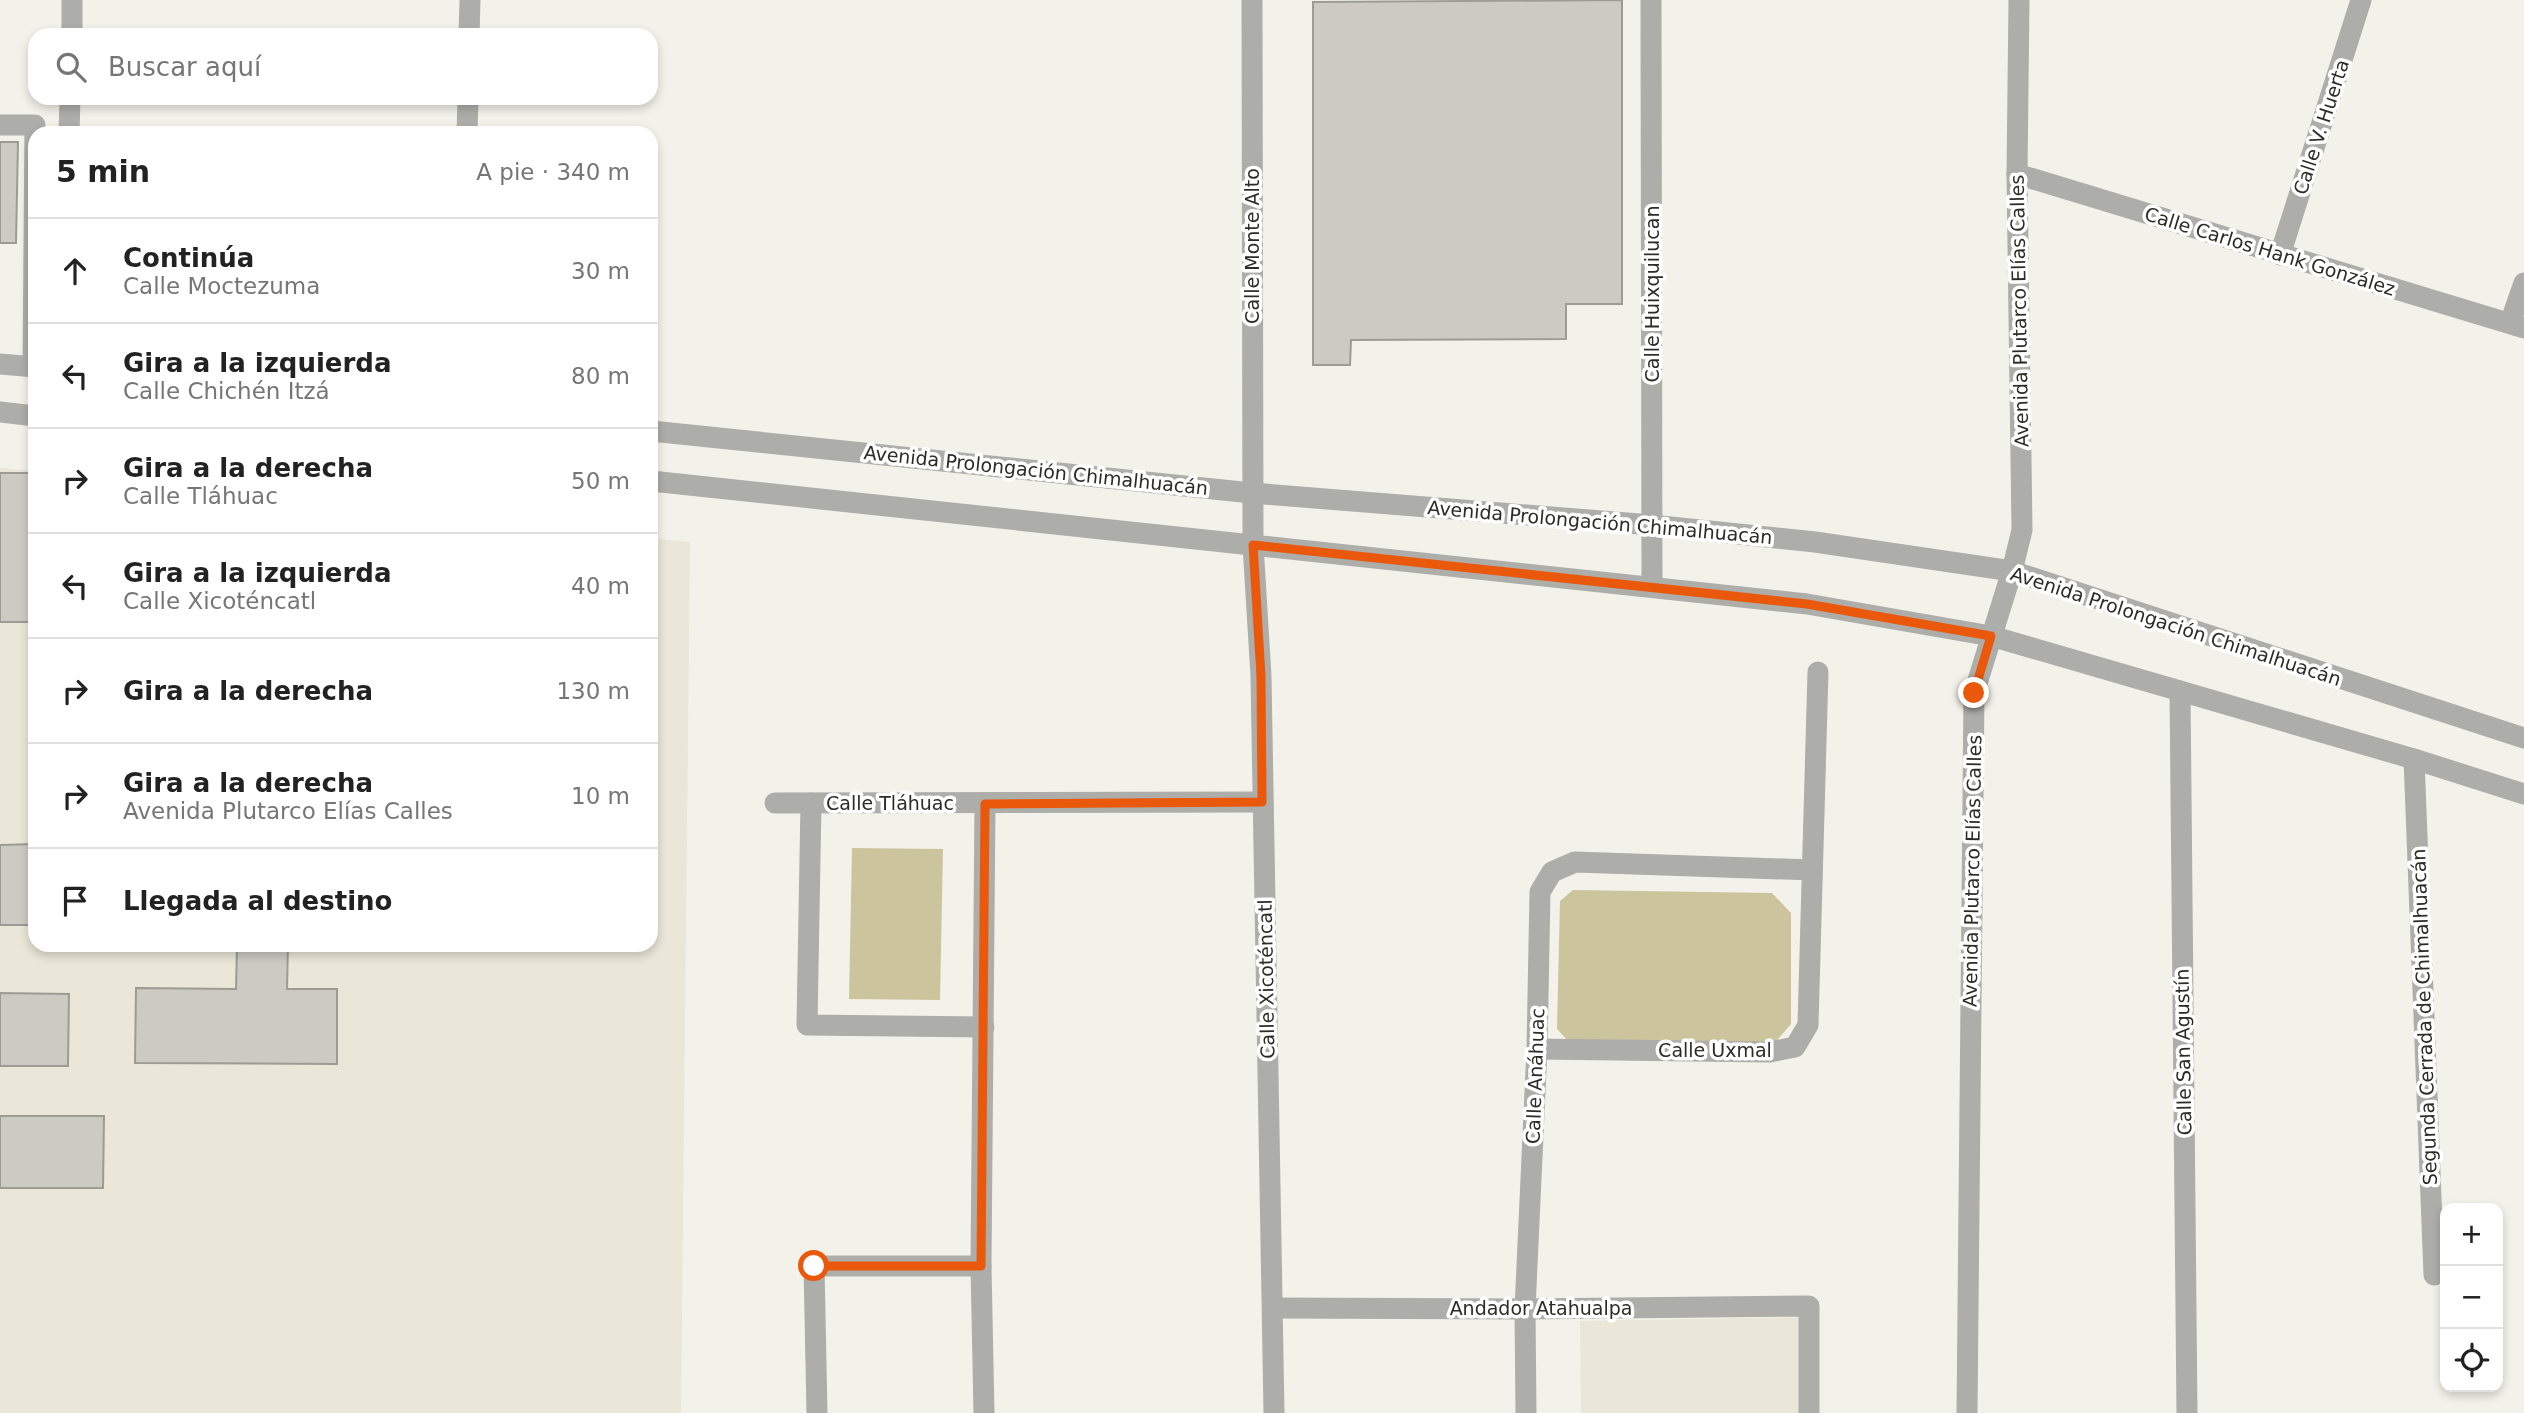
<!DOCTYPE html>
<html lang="es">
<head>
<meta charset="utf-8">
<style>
	body { margin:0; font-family:"DejaVu Sans",sans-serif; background:#f2f2f2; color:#222 }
	.controls { position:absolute; right:21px; bottom:21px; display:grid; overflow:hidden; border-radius:14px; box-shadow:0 4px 10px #0003 }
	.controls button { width:63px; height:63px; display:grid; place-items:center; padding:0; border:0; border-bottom:2px solid #e0e0e0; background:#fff; color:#222; font:35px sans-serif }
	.stop { position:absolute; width:21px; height:21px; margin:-16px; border:5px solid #ea580c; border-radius:50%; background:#fff }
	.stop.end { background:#ea580c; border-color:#fff; box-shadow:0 2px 7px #0008 }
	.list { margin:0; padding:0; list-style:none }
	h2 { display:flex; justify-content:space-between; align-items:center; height:91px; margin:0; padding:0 28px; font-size:30px }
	h2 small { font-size:23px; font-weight:400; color:#767676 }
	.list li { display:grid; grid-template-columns:46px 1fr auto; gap:21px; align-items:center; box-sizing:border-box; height:105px; padding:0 28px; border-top:2px solid #e0e0e0 }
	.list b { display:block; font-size:26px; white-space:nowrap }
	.list p { margin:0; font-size:23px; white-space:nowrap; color:#767676 }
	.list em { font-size:23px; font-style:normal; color:#767676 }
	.icon { flex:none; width:38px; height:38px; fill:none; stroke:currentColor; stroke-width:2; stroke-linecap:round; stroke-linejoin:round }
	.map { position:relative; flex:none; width:2524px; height:1413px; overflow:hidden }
	.search { position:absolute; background:#fff; box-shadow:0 4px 10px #0003; left:28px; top:28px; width:630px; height:77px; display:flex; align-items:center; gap:18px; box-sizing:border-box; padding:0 24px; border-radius:21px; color:#767676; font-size:26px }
	.panel { position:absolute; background:#fff; box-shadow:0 4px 10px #0003; left:28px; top:126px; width:630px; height:826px; border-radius:21px }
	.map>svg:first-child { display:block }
</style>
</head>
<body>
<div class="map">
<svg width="2524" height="1413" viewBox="0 0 2524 1413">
	<rect width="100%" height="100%" fill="#f3f2ea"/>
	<!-- built -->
	<g fill="#eae7d8">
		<polygon points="0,468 35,471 35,945 651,945 651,538 690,542 681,1413 0,1413"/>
		<polygon points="1804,1317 1803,1413 1581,1413 1580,1321"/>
	</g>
	<!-- green -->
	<g fill="#cbc49d">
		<polygon points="852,848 943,849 940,1000 849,999"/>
		<polygon points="1573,890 1772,893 1791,913 1791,1024 1771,1047 1571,1044 1557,1029 1560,901"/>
	</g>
	<!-- building -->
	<g fill="#cccac3" stroke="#9c9b94" stroke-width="2">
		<polygon points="1622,0 1622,304 1566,304 1566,339 1351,340 1350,365 1313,365 1313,2"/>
		<polygon points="0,142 18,142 16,243 0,243"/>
		<rect x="0" y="473" width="35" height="149"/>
		<polygon points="35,844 35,925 0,925 0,845"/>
		<polygon points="237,945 288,945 287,989 337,989 337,1064 135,1063 136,988 236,989"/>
		<polygon points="0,993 69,994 68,1066 0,1066"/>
		<polygon points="0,1116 104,1116 103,1188 0,1188"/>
	</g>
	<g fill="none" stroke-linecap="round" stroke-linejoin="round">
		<!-- minor -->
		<g stroke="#adada9" stroke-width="21">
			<polyline points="1252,0 1253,545 1261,676 1274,1413"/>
			<polyline points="1651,0 1652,587"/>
			<polyline points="72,35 72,0"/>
			<polyline points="469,35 470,0"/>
			<polyline points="0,125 35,125 33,367"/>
			<polyline points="69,133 70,98"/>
			<polyline points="467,133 468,98"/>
			<polyline points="2017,174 2524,328"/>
			<polyline points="2280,255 2361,0"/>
			<polyline points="2510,323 2524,283"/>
			<polyline points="0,364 35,367"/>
			<polyline points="0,412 35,416"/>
			<polyline points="651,431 1252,493 1652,525 1815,542 2012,571 2524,738"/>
			<polyline points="651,481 1807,604 1991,636 2414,759 2524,794"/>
			<polyline points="2180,691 2187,1413"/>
			<polyline points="2414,759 2434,1275"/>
			<polyline points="775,803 1262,802"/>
			<polyline points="811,803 807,1025 984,1027"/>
			<polyline points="1537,1049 1770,1052 1795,1047 1808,1025 1818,672"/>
			<polyline points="1273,1308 1525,1309 1809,1306 1809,1413"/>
			<polyline points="817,1413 814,1266 981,1266"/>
			<polyline points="984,1413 981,1266 985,804"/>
			<polyline points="1526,1413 1525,1309 1537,1049 1540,892 1552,872 1575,862 1812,870"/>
			<polyline points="1967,1413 1974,693 2012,571 2022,530 2017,174 2019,0"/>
		</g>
	</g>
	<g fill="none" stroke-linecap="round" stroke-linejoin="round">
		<!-- route -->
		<polyline stroke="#ea580c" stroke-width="9" points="814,1266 981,1266 985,804 1262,802 1261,676 1253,545 1807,604 1991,636 1974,693"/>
	</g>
	<g text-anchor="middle" stroke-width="7" stroke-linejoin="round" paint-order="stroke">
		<!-- street labels -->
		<g font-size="19" fill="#2b2b28" stroke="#fff">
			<text transform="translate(2321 127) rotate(-72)" y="7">Calle V. Huerta</text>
			<text transform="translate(1252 246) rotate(-90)" y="7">Calle Monte Alto</text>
			<text transform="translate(2270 251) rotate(17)" y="7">Calle Carlos Hank González</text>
			<text transform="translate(1652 294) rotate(-90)" y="7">Calle Huixquilucan</text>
			<text transform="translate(2019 311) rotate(-91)" y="7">Avenida Plutarco Elías Calles</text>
			<text transform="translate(1036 470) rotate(6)" y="7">Avenida Prolongación Chimalhuacán</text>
			<text transform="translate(1600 522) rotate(5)" y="7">Avenida Prolongación Chimalhuacán</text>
			<text transform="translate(2176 626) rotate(18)" y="7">Avenida Prolongación Chimalhuacán</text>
			<text x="890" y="810">Calle Tláhuac</text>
			<text transform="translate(1972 871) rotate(-89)" y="7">Avenida Plutarco Elías Calles</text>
			<text transform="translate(1266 979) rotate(-91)" y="7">Calle Xicoténcatl</text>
			<text transform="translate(2424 1017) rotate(-92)" y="7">Segunda Cerrada de Chimalhuacán</text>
			<text x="1715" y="1057">Calle Uxmal</text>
			<text transform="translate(2183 1052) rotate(-91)" y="7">Calle San Agustín</text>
			<text transform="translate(1535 1076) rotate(-88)" y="7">Calle Anáhuac</text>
			<text x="1541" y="1315">Andador Atahualpa</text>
		</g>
	</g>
</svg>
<div class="controls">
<button>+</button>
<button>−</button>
<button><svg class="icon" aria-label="locate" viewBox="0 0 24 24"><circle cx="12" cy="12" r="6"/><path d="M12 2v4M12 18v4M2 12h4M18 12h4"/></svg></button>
</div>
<div class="stop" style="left:814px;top:1266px"></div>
<div class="stop end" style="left:1974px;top:693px"></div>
<div class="search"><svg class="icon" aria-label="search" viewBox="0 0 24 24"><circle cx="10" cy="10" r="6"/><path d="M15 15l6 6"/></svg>Buscar aquí</div>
<section class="panel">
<h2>5 min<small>A pie · 340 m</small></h2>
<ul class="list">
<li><svg class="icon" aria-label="ahead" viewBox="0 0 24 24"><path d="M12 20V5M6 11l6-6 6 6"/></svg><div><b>Continúa</b><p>Calle Moctezuma</p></div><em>30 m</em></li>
<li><svg class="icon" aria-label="left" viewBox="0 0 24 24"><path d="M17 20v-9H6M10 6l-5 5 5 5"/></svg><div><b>Gira a la izquierda</b><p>Calle Chichén Itzá</p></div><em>80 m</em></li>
<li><svg class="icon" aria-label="right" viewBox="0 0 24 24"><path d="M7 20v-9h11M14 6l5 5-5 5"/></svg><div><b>Gira a la derecha</b><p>Calle Tláhuac</p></div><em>50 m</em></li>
<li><svg class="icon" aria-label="left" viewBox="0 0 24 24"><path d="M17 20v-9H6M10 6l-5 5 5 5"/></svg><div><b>Gira a la izquierda</b><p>Calle Xicoténcatl</p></div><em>40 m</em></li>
<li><svg class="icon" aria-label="right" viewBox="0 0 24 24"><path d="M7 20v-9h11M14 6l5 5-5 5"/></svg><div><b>Gira a la derecha</b></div><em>130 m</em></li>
<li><svg class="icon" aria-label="right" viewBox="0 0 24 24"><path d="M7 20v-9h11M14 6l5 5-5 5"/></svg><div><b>Gira a la derecha</b><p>Avenida Plutarco Elías Calles</p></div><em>10 m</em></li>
<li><svg class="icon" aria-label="arrive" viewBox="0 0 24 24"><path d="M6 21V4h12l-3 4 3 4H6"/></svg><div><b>Llegada al destino</b></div></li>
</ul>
</section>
</div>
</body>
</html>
